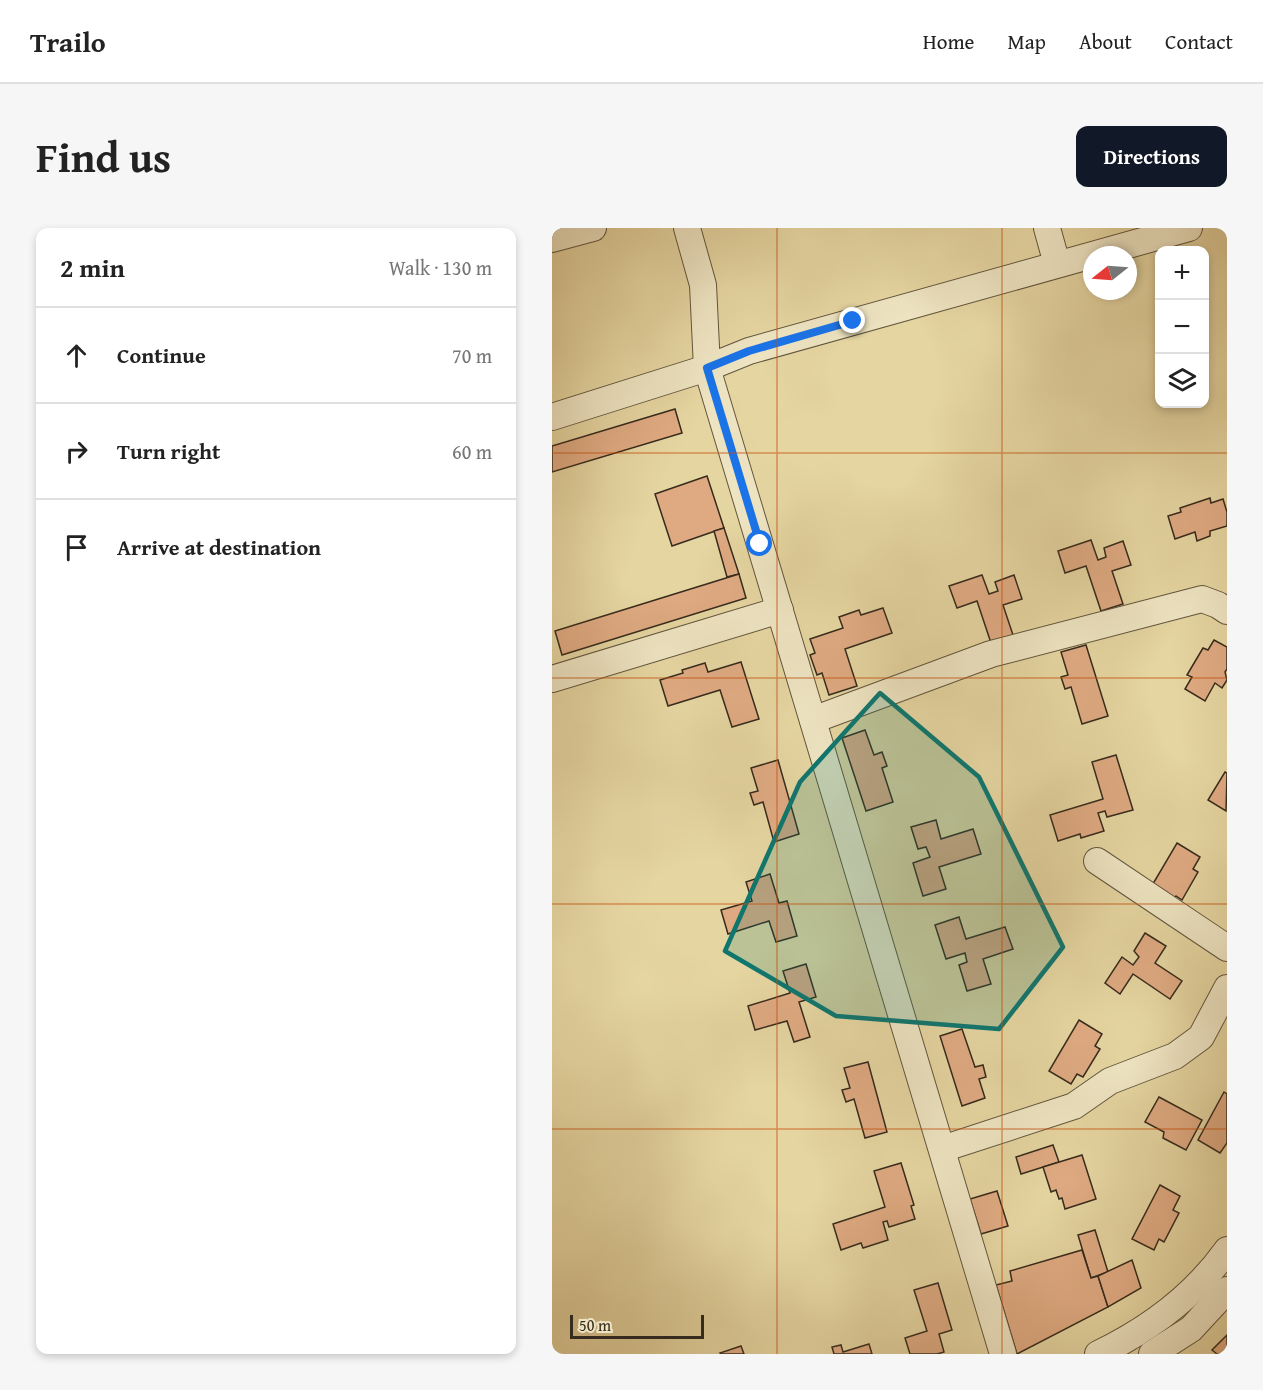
<!DOCTYPE html>
<html lang="en">
<head>
<meta charset="utf-8">
<style>
	body { margin:0; font-family:"Gentium Book Plus",serif; background:#f6f6f6; color:#222 }
	.controls { position:absolute; right:18px; top:18px; display:grid; overflow:hidden; border-radius:12px; box-shadow:0 3px 9px #0003 }
	.controls button { width:54px; height:54px; display:grid; place-items:center; padding:0; border:0; border-bottom:2px solid #e0e0e0; background:#fff; color:#222; font:30px sans-serif }
	.compass { position:absolute; left:531px; top:18px; width:54px; height:54px; border-radius:50%; background:#fff; box-shadow:0 3px 9px #0003; rotate:253deg }
	.scale { position:absolute; left:18px; bottom:15px; width:134px; box-sizing:border-box; padding-left:6px; border:3px solid #362b1c; border-top:0; font-size:16px; line-height:21px; white-space:nowrap; color:#362b1c; -webkit-text-stroke:4px #eee4c2; paint-order:stroke }
	.stop { position:absolute; width:18px; height:18px; margin:-14px; border:4px solid #1a73e8; border-radius:50%; background:#fff }
	.stop.end { background:#1a73e8; border-color:#fff; box-shadow:0 2px 6px #0008 }
	.list { margin:0; padding:0; list-style:none }
	h2 { display:flex; justify-content:space-between; align-items:center; height:78px; margin:0; padding:0 24px; font-size:26px }
	h2 small { font-size:20px; font-weight:400; color:#767676 }
	.list li { display:grid; grid-template-columns:39px 1fr auto; gap:18px; align-items:center; box-sizing:border-box; height:96px; padding:0 24px; border-top:2px solid #e0e0e0 }
	.list b { display:block; font-size:22px; white-space:nowrap }
	.list em { font-size:20px; font-style:normal; color:#767676 }
	.icon { flex:none; width:33px; height:33px; fill:none; stroke:currentColor; stroke-width:2; stroke-linecap:round; stroke-linejoin:round }
	.map { position:relative; flex:none; width:675px; height:1126px; overflow:hidden; border-radius:12px }
	header { display:flex; align-items:center; gap:36px; box-sizing:border-box; height:84px; padding:0 30px; background:#fff; border-bottom:2px solid #e0e0e0 }
	header strong { font-size:28px }
	nav { display:flex; gap:33px; margin-inline-start:auto; font-size:21px }
	.intro { display:flex; align-items:center; justify-content:space-between; box-sizing:border-box; height:144px; padding:0 36px }
	h1 { margin:0; font-size:42px }
	.button { padding:15px 27px; border-radius:12px; background:#111827; color:#fff; font-size:21px; font-weight:700 }
	main { display:flex; gap:36px; padding:0 36px }
	aside { flex:1; background:#fff; border-radius:12px; box-shadow:0 3px 9px #0003 }
	.map>svg:first-child { display:block }
</style>
</head>
<body>
<header>
<strong>Trailo</strong>
<nav><a>Home</a><a>Map</a><a>About</a><a>Contact</a></nav>
</header>
<div class="intro"><h1>Find us</h1><a class="button">Directions</a></div>
<main>
<aside>
<h2>2 min<small>Walk · 130 m</small></h2>
<ul class="list">
<li><svg class="icon" aria-label="ahead" viewBox="0 0 24 24"><path d="M12 20V5M6 11l6-6 6 6"/></svg><div><b>Continue</b></div><em>70 m</em></li>
<li><svg class="icon" aria-label="right" viewBox="0 0 24 24"><path d="M7 20v-9h11M14 6l5 5-5 5"/></svg><div><b>Turn right</b></div><em>60 m</em></li>
<li><svg class="icon" aria-label="arrive" viewBox="0 0 24 24"><path d="M6 21V4h12l-3 4 3 4H6"/></svg><div><b>Arrive at destination</b></div></li>
</ul>
</aside>
<div class="map">
<svg width="675" height="1126" viewBox="0 0 675 1126">
	<rect width="100%" height="100%" fill="#e5d5a1"/>
	<filter id="stains"><feTurbulence type="fractalNoise" baseFrequency=".00333" numOctaves="4"/><feColorMatrix values="0 0 0 0 .2 0 0 0 0 .09 0 0 0 0 .02 0 0 0 .5 -.17"/></filter>
	<radialGradient id="worn" r=".72"><stop offset=".6" stop-color="#630" stop-opacity="0"/><stop offset="1" stop-color="#630" stop-opacity=".3"/></radialGradient>
	<!-- building -->
	<g fill="#dfaa82" stroke="#362b1c" stroke-width="1.5">
		<polygon points="123,181 130,205 0,244 0,218"/>
		<polygon points="155,248 172,300 120,318 103,266"/>
		<polygon points="658,270 659,275 671,271 675,284 675,298 658,303 658,308 645,313 643,304 623,311 616,288 629,284 628,280"/>
		<polygon points="172,300 187,346 175,349 162,303"/>
		<polygon points="539,312 546,332 554,329 552,320 571,313 579,337 560,343 571,376 549,383 534,338 513,345 506,323"/>
		<polygon points="187,346 194,370 10,427 3,403"/>
		<polygon points="430,347 437,366 446,363 443,354 462,347 470,371 451,377 462,410 440,418 425,373 405,380 397,358"/>
		<polygon points="331,380 340,405 293,421 305,458 277,467 270,445 265,447 258,427 263,425 258,411 291,400 287,389 307,382 309,387"/>
		<polygon points="662,412 675,419 675,441 673,444 675,452 670,460 663,455 653,473 633,461 640,449 635,447 651,420 656,422"/>
		<polygon points="534,417 556,488 530,496 519,459 513,461 509,449 516,447 509,424"/>
		<polygon points="189,434 207,491 180,499 168,462 116,478 108,452 131,445 130,442 153,435 156,444"/>
		<polygon points="313,502 322,527 330,524 335,538 330,540 341,574 314,583 290,510"/>
		<polygon points="564,527 581,582 555,589 553,583 546,585 552,603 529,610 528,606 506,613 498,587 551,571 540,534"/>
		<polygon points="226,532 247,606 222,614 211,574 202,577 198,565 206,563 199,540"/>
		<polygon points="673,544 675,545 674,583 656,572"/>
		<polygon points="384,592 389,611 421,601 429,626 387,639 394,661 371,668 361,635 378,629 374,619 366,621 359,599"/>
		<polygon points="625,615 648,629 641,641 646,644 630,672 624,668 618,679 595,666"/>
		<polygon points="218,646 227,675 235,673 245,708 224,714 217,693 176,706 169,682 200,673 194,654"/>
		<polygon points="407,689 414,711 453,699 461,721 431,731 439,756 415,763 407,737 415,734 413,725 394,731 383,697"/>
		<polygon points="593,705 614,718 603,735 630,753 618,771 581,746 568,766 553,755 570,729 581,737 587,729 582,723"/>
		<polygon points="254,736 264,769 247,774 258,809 242,814 235,793 203,802 196,778 238,765 231,743"/>
		<polygon points="527,792 550,806 543,818 548,821 531,849 525,846 519,856 497,843"/>
		<polygon points="410,801 423,839 431,837 434,849 427,851 433,870 410,878 388,808"/>
		<polygon points="316,834 335,904 313,910 302,871 294,874 290,862 298,860 292,840"/>
		<polygon points="672,864 675,866 675,915 668,925 646,912"/>
		<polygon points="607,869 650,892 634,922 611,910 612,904 593,894"/>
		<polygon points="501,917 507,934 469,946 464,929"/>
		<polygon points="530,927 544,971 513,981 510,970 507,971 504,962 499,964 491,939"/>
		<polygon points="349,935 362,977 359,978 363,991 337,999 335,993 331,994 336,1012 311,1020 309,1015 289,1022 281,996 333,979 322,943"/>
		<polygon points="608,957 628,968 621,982 627,985 612,1014 607,1011 602,1022 580,1011"/>
		<polygon points="445,963 456,998 429,1006 418,971"/>
		<polygon points="543,1002 556,1044 539,1050 526,1007"/>
		<polygon points="530,1022 539,1050 546,1048 556,1079 465,1126 444,1057 460,1053 458,1043"/>
		<polygon points="580,1032 589,1060 556,1079 546,1048"/>
		<polygon points="386,1055 400,1102 387,1106 392,1124 385,1126 358,1126 353,1110 375,1103 362,1062"/>
		<polygon points="675,1107 675,1126 665,1126 660,1122"/>
		<polygon points="317,1116 320,1126 282,1126 280,1119 289,1117 291,1124"/>
		<polygon points="189,1118 192,1126 169,1126 168,1125"/>
	</g>
	<g fill="none" stroke-linecap="round" stroke-linejoin="round">
		<!-- minor casing -->
		<g stroke="#62563d" stroke-width="28">
			<g id="minor">
				<polyline points="135,0 151,57 155,140 451,1126"/>
				<polyline points="495,0 505,36"/>
				<polyline points="0,11 41,0"/>
				<polyline points="0,189 155,140 197,123 637,0"/>
				<polyline points="0,451 228,382"/>
				<polyline points="261,492 439,426 650,371 666,377 675,383"/>
				<polyline points="545,633 675,720"/>
				<polyline points="390,921 522,878 558,853 623,828 649,809 675,760"/>
				<path d="M546,1126C596,1102 643,1067 675,1022"/>
				<polyline points="600,1126 639,1101 675,1062"/>
			</g>
		</g>
		<!-- minor -->
		<use href="#minor" stroke="#eee4c2" stroke-width="26"/>
	</g>
	<g fill="none" stroke-linecap="round" stroke-linejoin="round">
		<!-- route -->
		<polyline stroke="#1a73e8" stroke-width="8" points="208,316 155,140 197,123 301,93"/>
	</g>
	<!-- marked area -->
	<path fill="#0f766e" fill-opacity="0.2" stroke="#0f766e" stroke-width="4.5" stroke-linejoin="round" d="M328,465L427,549L511,719L447,801L284,788L173,723L248,554Z"/>
	<!-- grid -->
	<path fill="none" stroke="#c4500f" stroke-width="1.5" stroke-opacity="0.55" d="M225,0V1126M450,0V1126M0,225H675M0,450H675M0,676H675M0,901H675"/>
	<rect width="100%" height="100%" filter="url(#stains)"/>
	<rect width="100%" height="100%" fill="url(#worn)"/>
</svg>
<div class="controls">
<button>+</button>
<button>−</button>
<button><svg class="icon" aria-label="layers" viewBox="0 0 24 24"><path d="M12 4l9 5-9 5-9-5zM3 14l9 5 9-5"/></svg></button>
</div>
<svg class="compass" viewBox="-18 -18 36 36"><path d="M0-13l5 13h-10z" fill="#e53935"/><path d="M0 13l5-13h-10z" fill="#767676"/></svg>
<div class="scale">50 m</div>
<div class="stop" style="left:208px;top:316px"></div>
<div class="stop end" style="left:301px;top:93px"></div>
</div>
</main>
</body>
</html>
